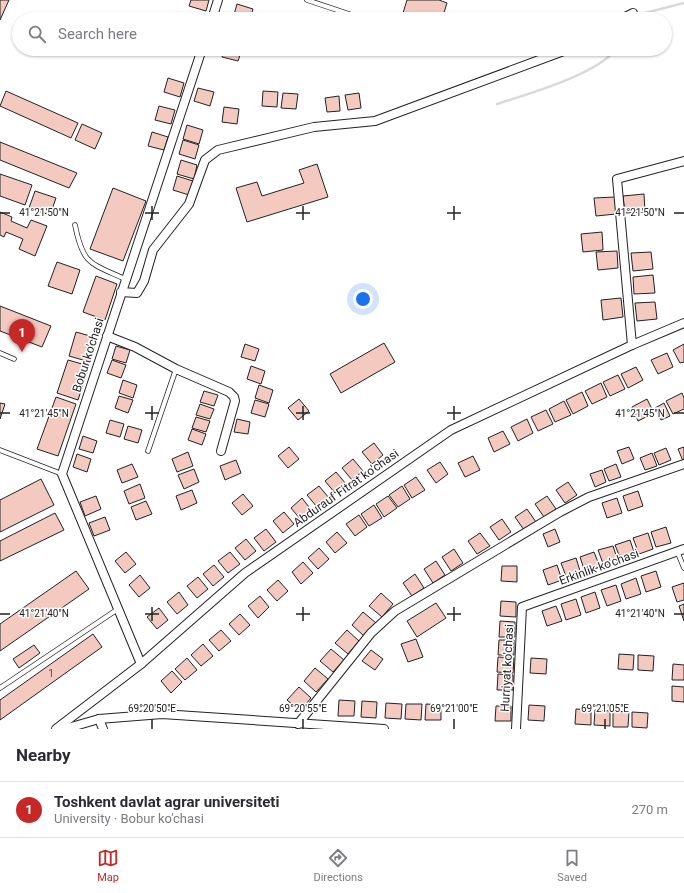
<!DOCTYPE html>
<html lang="en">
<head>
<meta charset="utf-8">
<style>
	body { margin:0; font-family:Roboto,sans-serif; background:#f2f2f3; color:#2b2b33 }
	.you { position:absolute; left:363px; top:299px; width:14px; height:14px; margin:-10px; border:3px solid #fff; border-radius:50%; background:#1a73e8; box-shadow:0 0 0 6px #1a73e833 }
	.badge { display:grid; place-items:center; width:26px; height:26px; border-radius:50%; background:#c62828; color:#fff; font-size:13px; font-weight:700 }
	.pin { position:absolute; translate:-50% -33px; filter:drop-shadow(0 1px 2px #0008) }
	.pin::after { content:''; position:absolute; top:21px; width:14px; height:12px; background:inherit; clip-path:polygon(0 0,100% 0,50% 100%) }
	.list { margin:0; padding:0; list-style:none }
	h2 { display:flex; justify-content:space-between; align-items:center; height:52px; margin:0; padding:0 16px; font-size:17px }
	h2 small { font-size:13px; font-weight:400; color:#7c7c81 }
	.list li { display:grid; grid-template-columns:26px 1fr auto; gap:12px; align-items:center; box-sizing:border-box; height:56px; padding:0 16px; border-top:1px solid #e1e1e2 }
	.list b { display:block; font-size:15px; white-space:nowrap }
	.list p { margin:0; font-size:13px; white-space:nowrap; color:#7c7c81 }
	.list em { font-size:13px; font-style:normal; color:#7c7c81 }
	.icon { flex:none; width:22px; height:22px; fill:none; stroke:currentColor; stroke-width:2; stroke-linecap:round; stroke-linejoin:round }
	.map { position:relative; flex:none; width:684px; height:729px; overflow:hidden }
	.search { position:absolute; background:#fff; box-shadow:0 1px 3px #0004; left:12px; right:12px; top:12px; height:44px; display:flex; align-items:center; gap:10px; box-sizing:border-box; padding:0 14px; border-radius:22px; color:#7c7c81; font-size:15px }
	.sheet { height:108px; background:#fff }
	nav { display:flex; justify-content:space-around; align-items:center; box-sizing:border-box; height:56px; border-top:1px solid #e1e1e2; background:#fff; font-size:11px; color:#7c7c81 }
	nav a { display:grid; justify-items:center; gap:2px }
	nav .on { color:#c62828 }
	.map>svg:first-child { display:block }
</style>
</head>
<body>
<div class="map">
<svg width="684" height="729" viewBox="0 0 684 729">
	<rect width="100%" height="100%" fill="#fff"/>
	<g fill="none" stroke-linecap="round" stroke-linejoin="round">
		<!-- stream -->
		<g stroke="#d9d9d9" stroke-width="2.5">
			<polyline points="638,19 641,14 684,3"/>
			<path d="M497,104C528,94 598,74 616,49"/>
		</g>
	</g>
	<!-- building -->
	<g fill="#f3c9c0" stroke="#222">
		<polygon points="0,0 9,0 0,20"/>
		<polygon points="191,0 209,0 206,11 189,6"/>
		<polygon points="407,0 439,0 447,3 442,19 421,19 403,13"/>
		<polygon points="237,4 253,9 250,19 233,18"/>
		<polygon points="187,14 203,18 203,19 186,19"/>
		<polygon points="136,49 153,49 151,55 135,50"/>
		<polygon points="184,49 195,49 194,52"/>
		<polygon points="224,49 242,49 238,61 222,57"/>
		<polygon points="168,78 184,83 180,97 164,92"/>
		<polygon points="198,88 214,92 210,106 194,101"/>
		<polygon points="6,91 78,123 71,138 0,106"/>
		<polygon points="263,91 278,92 277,107 262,106"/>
		<polygon points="283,93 298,94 296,109 281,108"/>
		<polygon points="359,93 361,108 348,110 345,95"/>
		<polygon points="339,96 340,111 327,112 325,98"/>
		<polygon points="159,106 175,110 171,124 155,120"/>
		<polygon points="224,107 239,109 237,124 222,122"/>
		<polygon points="82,124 102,133 95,149 75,140"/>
		<polygon points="187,125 203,130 199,144 183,139"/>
		<polygon points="152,132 168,137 164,150 148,146"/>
		<polygon points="183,140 199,145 195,159 179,154"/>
		<polygon points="0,142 77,173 69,188 0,160"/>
		<polygon points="181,160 197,165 194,179 177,174"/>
		<polygon points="317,164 328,197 247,222 236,188 257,182 262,196 304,183 299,170"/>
		<polygon points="0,174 32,185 25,205 0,196"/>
		<polygon points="177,176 193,181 189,195 173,190"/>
		<polygon points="113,188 146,201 123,261 90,249"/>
		<polygon points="35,191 56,198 50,215 29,208"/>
		<polygon points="644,194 645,212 625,213 623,196"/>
		<polygon points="615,197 616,214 596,216 594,198"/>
		<polygon points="0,212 12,217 11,221 27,228 31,220 47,226 35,256 19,249 23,239 6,232 4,237 0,235"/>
		<polygon points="602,232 603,250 583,252 581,234"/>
		<polygon points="617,251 618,268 598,270 596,252"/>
		<polygon points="651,252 653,269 633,271 631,253"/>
		<polygon points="57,262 80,270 72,294 48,286"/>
		<polygon points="653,275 655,293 634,294 633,277"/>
		<polygon points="96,276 117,284 105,320 83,312"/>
		<polygon points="621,298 623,317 603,320 601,300"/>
		<polygon points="655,302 657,319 637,321 635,303"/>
		<polygon points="0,306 51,326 42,347 0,331"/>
		<polygon points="76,332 97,338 90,362 69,356"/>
		<polygon points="384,343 395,362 341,393 330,374"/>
		<polygon points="245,344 259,349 255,361 241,357"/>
		<polygon points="684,344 684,362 680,363 673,350"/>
		<polygon points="116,346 130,350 126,363 112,359"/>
		<polygon points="667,353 673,367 658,374 651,360"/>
		<polygon points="68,360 89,366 78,400 57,393"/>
		<polygon points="112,360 126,365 121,378 107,373"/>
		<polygon points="251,366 265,371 261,384 247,379"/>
		<polygon points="636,367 643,380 628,388 621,374"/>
		<polygon points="618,375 625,389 610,396 603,382"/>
		<polygon points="123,380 137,385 133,398 119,393"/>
		<polygon points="601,383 607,397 592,404 585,391"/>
		<polygon points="259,385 273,390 269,403 255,398"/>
		<polygon points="204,391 218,395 214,406 200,402"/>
		<polygon points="582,392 588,406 573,414 566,400"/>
		<polygon points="682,393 684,398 684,409 673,414 666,401"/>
		<polygon points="119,396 133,400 128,413 115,408"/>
		<polygon points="56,397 76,404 58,456 37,449"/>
		<polygon points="299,399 309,411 298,420 288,408"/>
		<polygon points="647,399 654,413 638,421 632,407"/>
		<polygon points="255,400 269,404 265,417 251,413"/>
		<polygon points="564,401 571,415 555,422 549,409"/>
		<polygon points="0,403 5,404 0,419"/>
		<polygon points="664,403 670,416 661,420 655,408"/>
		<polygon points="200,404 214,409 210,419 196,415"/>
		<polygon points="546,410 553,424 538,431 531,417"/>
		<polygon points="196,417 210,421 206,432 192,428"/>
		<polygon points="237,419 250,422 248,434 234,432"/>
		<polygon points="527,419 533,433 518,441 511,427"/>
		<polygon points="110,420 124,424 120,437 106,433"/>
		<polygon points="128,426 142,430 138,443 124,439"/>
		<polygon points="192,429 206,434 202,445 188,440"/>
		<polygon points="503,431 510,444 494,452 488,438"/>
		<polygon points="83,436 97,441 93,453 79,449"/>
		<polygon points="374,443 383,455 372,464 362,452"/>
		<polygon points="289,447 299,459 288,468 278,456"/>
		<polygon points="629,447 634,459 622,464 617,451"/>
		<polygon points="684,447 684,461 683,461 678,449"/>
		<polygon points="666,448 671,460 659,465 654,453"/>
		<polygon points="188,452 193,466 177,472 172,459"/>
		<polygon points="652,453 657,466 645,470 640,458"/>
		<polygon points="77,454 91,459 87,472 73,467"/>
		<polygon points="473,456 480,470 465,477 458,463"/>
		<polygon points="353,459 363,471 352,480 342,468"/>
		<polygon points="236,460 241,473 225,480 220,466"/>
		<polygon points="440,462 448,474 436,483 427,470"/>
		<polygon points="132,464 138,477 122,483 117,470"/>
		<polygon points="616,464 621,477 609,481 604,469"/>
		<polygon points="194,469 199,482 184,489 178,475"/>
		<polygon points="602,470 606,482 595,487 590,474"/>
		<polygon points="336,472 346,484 335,493 325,481"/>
		<polygon points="416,477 425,490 412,498 404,485"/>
		<polygon points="41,479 54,505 0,532 0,500"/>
		<polygon points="568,482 577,495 565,503 556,490"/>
		<polygon points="140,484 145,498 129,504 124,491"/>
		<polygon points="319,486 329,498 317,507 307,495"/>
		<polygon points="402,486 410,499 398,507 389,495"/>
		<polygon points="192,490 197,503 181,510 176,496"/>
		<polygon points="638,491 643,506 628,511 623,496"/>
		<polygon points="243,494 253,506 242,515 232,503"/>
		<polygon points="96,496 101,509 85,516 80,502"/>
		<polygon points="388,496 397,508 384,517 376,504"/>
		<polygon points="547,496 556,509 544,517 535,504"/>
		<polygon points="302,498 312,511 301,520 291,508"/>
		<polygon points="617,498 622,513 607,518 602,503"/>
		<polygon points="146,501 152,514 136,520 131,507"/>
		<polygon points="374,505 382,518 369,526 361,514"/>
		<polygon points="527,509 536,522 524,530 515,517"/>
		<polygon points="284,512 294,524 283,533 273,521"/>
		<polygon points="55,513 64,530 0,561 0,541"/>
		<polygon points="359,515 367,527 355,536 346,524"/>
		<polygon points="105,517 110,530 94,536 89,523"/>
		<polygon points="502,519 511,532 499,540 490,527"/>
		<polygon points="666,527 671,543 656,547 651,532"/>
		<polygon points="266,529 276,542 264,551 254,538"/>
		<polygon points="555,529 560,542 548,547 543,534"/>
		<polygon points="337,532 347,543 335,553 326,542"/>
		<polygon points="480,533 490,546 477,554 468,541"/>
		<polygon points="648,533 653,549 639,554 633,538"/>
		<polygon points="246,539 256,551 245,560 235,548"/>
		<polygon points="630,540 635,555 621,560 615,545"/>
		<polygon points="613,546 618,561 604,566 598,550"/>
		<polygon points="319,548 329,559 318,569 308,558"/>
		<polygon points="454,549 463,563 451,571 442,557"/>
		<polygon points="126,552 136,564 125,573 115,561"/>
		<polygon points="230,552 240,564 228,573 218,561"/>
		<polygon points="594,552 600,567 585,572 580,557"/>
		<polygon points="576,558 581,574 567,579 561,563"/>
		<polygon points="436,561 445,575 433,583 424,569"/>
		<polygon points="303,562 313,573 301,584 292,572"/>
		<polygon points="214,565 224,577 213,586 203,574"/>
		<polygon points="557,565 562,580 548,585 543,570"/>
		<polygon points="502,566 517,566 517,582 501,581"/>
		<polygon points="76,571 89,589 0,651 0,624"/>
		<polygon points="656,571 661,587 646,592 641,576"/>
		<polygon points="415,574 424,588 412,596 403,583"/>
		<polygon points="140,575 150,588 139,597 129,585"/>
		<polygon points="198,577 208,589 197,598 187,586"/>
		<polygon points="636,578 641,594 626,599 621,584"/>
		<polygon points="278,580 288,591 277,601 267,590"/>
		<polygon points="684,583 684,600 677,602 672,587"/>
		<polygon points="616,585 621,601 607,606 601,590"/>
		<polygon points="179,592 188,605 177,614 167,602"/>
		<polygon points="595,592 600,608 586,613 581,597"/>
		<polygon points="381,593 393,604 382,617 369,606"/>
		<polygon points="260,596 269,607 258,618 248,606"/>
		<polygon points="576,599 581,615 566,620 561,604"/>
		<polygon points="501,601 516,602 516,617 500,616"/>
		<polygon points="436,603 446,618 417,637 407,621"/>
		<polygon points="684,604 684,621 679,606"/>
		<polygon points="556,606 562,621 547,626 542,611"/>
		<polygon points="159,608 168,620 157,629 147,617"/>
		<polygon points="363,612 376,623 364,636 352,625"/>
		<polygon points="240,614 250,625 239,635 229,624"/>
		<polygon points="500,621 515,622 515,637 499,637"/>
		<polygon points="221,630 231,641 219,651 209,640"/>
		<polygon points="347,630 359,641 348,654 335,643"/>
		<polygon points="93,634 102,647 0,720 0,700"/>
		<polygon points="416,639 423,657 408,662 401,644"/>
		<polygon points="499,640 514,640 514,655 498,655"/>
		<polygon points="203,644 213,656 201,666 191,655"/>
		<polygon points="34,645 40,653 19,668 13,659"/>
		<polygon points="331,649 344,660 333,672 320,661"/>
		<polygon points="371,650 383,659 375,670 362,661"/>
		<polygon points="619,654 634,655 633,670 618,669"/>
		<polygon points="638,655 654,656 653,671 638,670"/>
		<polygon points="498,657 514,658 513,673 497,672"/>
		<polygon points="187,658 197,670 185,680 175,669"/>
		<polygon points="531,658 547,659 546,674 530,673"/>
		<polygon points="673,664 684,665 684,680 672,680"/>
		<polygon points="315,668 328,679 316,692 304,681"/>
		<polygon points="172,671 182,682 171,693 161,681"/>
		<polygon points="498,674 513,675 513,690 497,690"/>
		<polygon points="672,686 684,687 684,702 672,701"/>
		<polygon points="299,687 311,698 300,711 287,700"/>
		<polygon points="339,700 355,701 354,716 338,716"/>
		<polygon points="362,701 377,702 376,718 361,717"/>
		<polygon points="386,703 402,704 401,719 385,718"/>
		<polygon points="406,704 422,704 421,720 405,719"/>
		<polygon points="426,704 441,705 441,720 425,720"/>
		<polygon points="529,705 545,706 544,721 528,720"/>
		<polygon points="496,706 511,706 511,721 495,721"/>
		<polygon points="576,709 591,710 591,725 575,724"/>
		<polygon points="595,710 610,711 610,726 594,725"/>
		<polygon points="613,711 629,712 628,727 613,727"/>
		<polygon points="632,712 648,713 647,728 632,727"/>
	</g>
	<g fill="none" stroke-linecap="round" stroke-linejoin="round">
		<!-- service casing -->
		<g stroke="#222" stroke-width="5.5">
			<g id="service">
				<polyline points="307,0 364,19"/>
				<path d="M75,225C83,265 90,263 125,279"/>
				<polyline points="0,353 14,359"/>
				<polyline points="0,450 62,474"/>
				<polyline points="148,451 176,369"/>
				<polyline points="677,551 684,568"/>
				<polyline points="0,688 118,609"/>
			</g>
		</g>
		<!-- minor casing -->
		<g stroke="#222" stroke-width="10">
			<g id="minor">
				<polyline points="212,19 218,0"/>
				<polyline points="621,19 633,13"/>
				<polyline points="121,292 137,293 144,281 153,250 189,204 205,160 218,150 314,127 375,121 569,49"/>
				<polyline points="107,336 135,347 176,369 229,392 234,397 235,401 221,451"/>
				<polyline points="632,345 617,179 684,161"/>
				<polyline points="141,664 62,474 202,49"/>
				<polyline points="99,719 103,729"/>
				<polyline points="298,724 371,633 395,611 560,512 589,497 684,464"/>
				<polyline points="56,729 141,664 245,573 451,430 632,345 684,323"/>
				<polyline points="64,729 99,719 162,714 384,729"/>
				<polyline points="516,729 522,607 684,549"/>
			</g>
		</g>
		<!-- service -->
		<use href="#service" stroke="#fff" stroke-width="4"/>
		<!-- minor -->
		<use href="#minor" stroke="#fff" stroke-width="8"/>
	</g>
	<!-- ticks -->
	<path fill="none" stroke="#222" stroke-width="1.5" d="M152,206V220M303,206V220M454,206V220M0,213H10M145,213H159M296,213H310M447,213H461M674,213H684M152,406V420M303,406V420M454,406V420M0,413H10M145,413H159M296,413H310M447,413H461M674,413H684M152,607V621M303,607V621M454,607V621M0,614H10M145,614H159M296,614H310M447,614H461M674,614H684M152,719V729M303,719V729M454,719V729M605,719V729"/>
	<g text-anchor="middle" stroke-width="3" stroke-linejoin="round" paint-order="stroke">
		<!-- number labels -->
		<g font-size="10" fill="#564c4a">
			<text x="51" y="677">1</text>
		</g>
		<!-- street labels -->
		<g font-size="12" fill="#222" stroke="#fff">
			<text transform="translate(88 355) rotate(-72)" y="4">Bobur ko'chasi</text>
			<text transform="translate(346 488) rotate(-35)" y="4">Abdurauf Fitrat ko'chasi</text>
			<text transform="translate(599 567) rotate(-20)" y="4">Erkinlik ko'chasi</text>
			<text transform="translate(507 668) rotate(-87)" y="4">Hurriyat ko'chasi</text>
		</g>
	</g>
	<g font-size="10" text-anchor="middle" fill="#222" stroke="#fff" stroke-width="3" stroke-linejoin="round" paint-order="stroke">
		<text x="44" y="216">41°21'50"N</text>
		<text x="640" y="216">41°21'50"N</text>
		<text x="44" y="417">41°21'45"N</text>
		<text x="640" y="417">41°21'45"N</text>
		<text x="44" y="617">41°21'40"N</text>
		<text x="640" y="617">41°21'40"N</text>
		<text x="152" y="712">69°20'50"E</text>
		<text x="303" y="712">69°20'55"E</text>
		<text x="454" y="712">69°21'00"E</text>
		<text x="605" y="712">69°21'05"E</text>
	</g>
</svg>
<div class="you"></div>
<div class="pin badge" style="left:22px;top:352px">1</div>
<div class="search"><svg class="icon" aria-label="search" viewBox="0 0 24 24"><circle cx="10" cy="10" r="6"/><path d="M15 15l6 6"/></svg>Search here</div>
</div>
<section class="sheet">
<h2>Nearby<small></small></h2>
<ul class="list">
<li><span class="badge">1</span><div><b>Toshkent davlat agrar universiteti</b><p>University · Bobur ko'chasi</p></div><em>270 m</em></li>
</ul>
</section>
<nav>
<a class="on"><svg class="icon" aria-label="map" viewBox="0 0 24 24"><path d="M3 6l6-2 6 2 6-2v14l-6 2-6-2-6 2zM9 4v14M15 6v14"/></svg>Map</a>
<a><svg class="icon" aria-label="directions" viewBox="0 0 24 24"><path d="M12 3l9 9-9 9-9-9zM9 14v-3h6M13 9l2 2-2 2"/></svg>Directions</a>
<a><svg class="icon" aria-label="saved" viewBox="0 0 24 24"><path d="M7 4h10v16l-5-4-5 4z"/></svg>Saved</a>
</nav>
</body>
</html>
